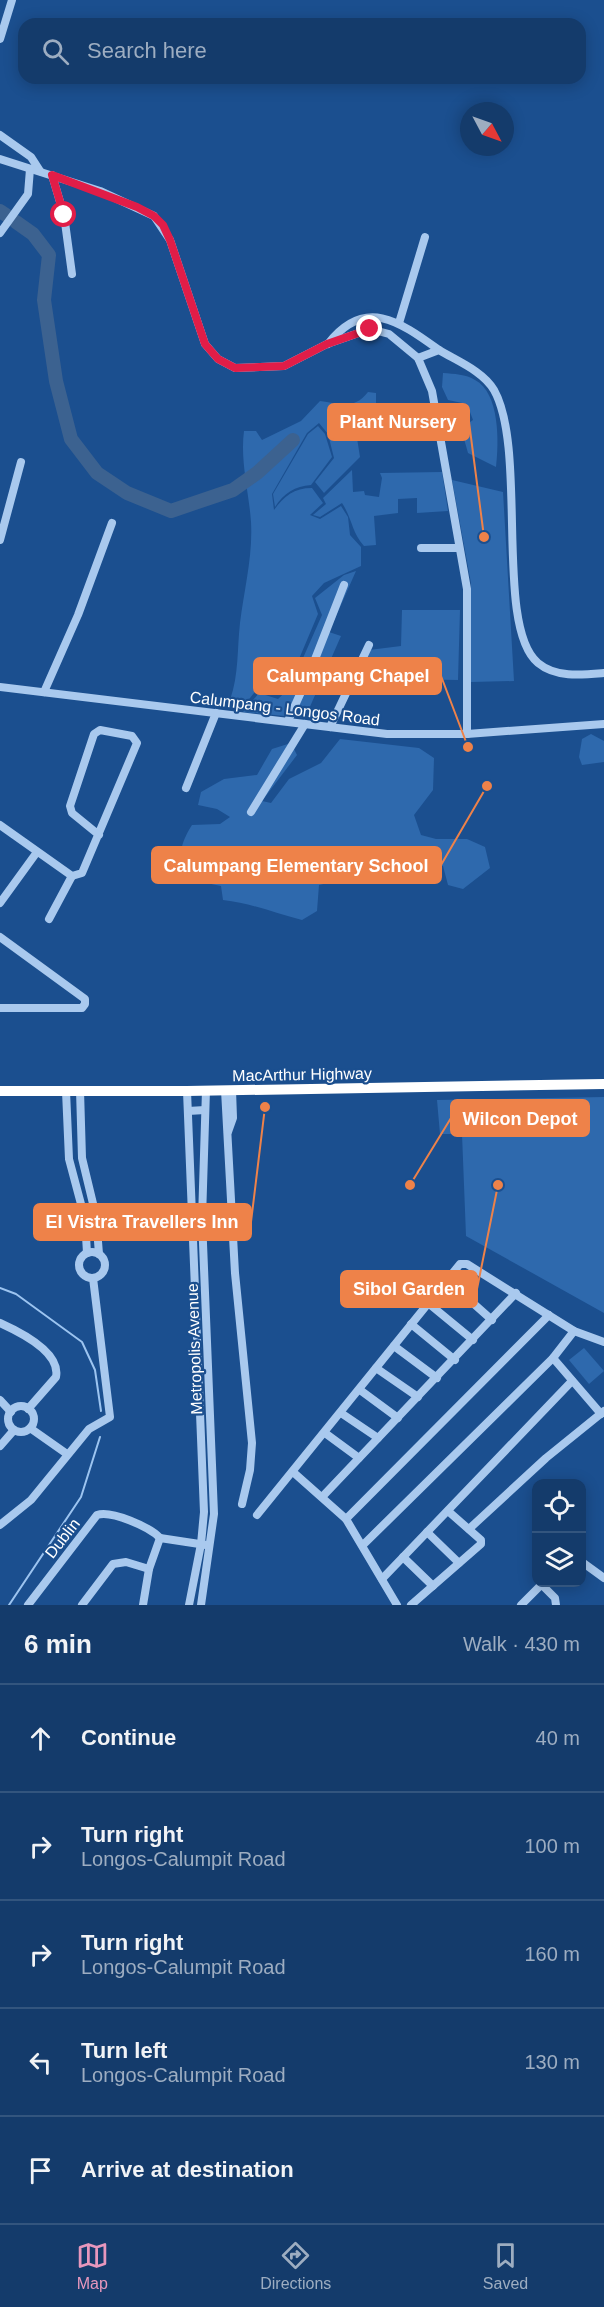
<!DOCTYPE html>
<html lang="en">
<head>
<meta charset="utf-8">
<style>
	body { margin:0; font-family:Arial,sans-serif; background:#214673; color:#f1f3f6 }
	.controls { position:absolute; right:18px; bottom:18px; display:grid; overflow:hidden; border-radius:12px; box-shadow:0 3px 15px #0003 }
	.controls button { width:54px; height:54px; display:grid; place-items:center; padding:0; border:0; border-bottom:2px solid #33557e; background:#143b6b; color:#f1f3f6; font:30px sans-serif }
	.compass { position:absolute; left:460px; top:102px; width:54px; height:54px; border-radius:50%; background:#143b6b; box-shadow:0 3px 15px #0003; rotate:131deg }
	.stop { position:absolute; width:18px; height:18px; margin:-14px; border:4px solid #e11d48; border-radius:50%; background:#fff }
	.stop.end { background:#e11d48; border-color:#fff; box-shadow:0 2px 6px #0008 }
	.list { margin:0; padding:0; list-style:none }
	h2 { display:flex; justify-content:space-between; align-items:center; height:78px; margin:0; padding:0 24px; font-size:26px }
	h2 small { font-size:20px; font-weight:400; color:#9dadc1 }
	.list li { display:grid; grid-template-columns:39px 1fr auto; gap:18px; align-items:center; box-sizing:border-box; height:108px; padding:0 24px; border-top:2px solid #33557e }
	.list b { display:block; font-size:22px; white-space:nowrap }
	.list p { margin:0; font-size:20px; white-space:nowrap; color:#9dadc1 }
	.list em { font-size:20px; font-style:normal; color:#9dadc1 }
	.icon { flex:none; width:33px; height:33px; fill:none; stroke:currentColor; stroke-width:2; stroke-linecap:round; stroke-linejoin:round }
	.map { position:relative; flex:none; width:604px; height:1605px; overflow:hidden }
	.search { position:absolute; background:#143b6b; box-shadow:0 3px 15px #0003; left:18px; right:18px; top:18px; height:66px; display:flex; align-items:center; gap:15px; box-sizing:border-box; padding:0 21px; border-radius:18px; color:#9dadc1; font-size:22px }
	.sheet { height:618px; background:#143b6b }
	nav { display:flex; justify-content:space-around; align-items:center; box-sizing:border-box; height:84px; border-top:2px solid #33557e; background:#143b6b; font-size:16px; color:#9dadc1 }
	nav a { display:grid; justify-items:center; gap:3px }
	nav .on { color:#e797bd }
	.map>svg:first-child { display:block }
</style>
</head>
<body>
<div class="map">
<svg width="604" height="1605" viewBox="0 0 604 1605">
	<rect width="100%" height="100%" fill="#1b4f8f"/>
	<!-- green -->
	<g fill="#2e69ad">
		<path d="M443,373C454,374 466,374 475,380C500,393 499,443 496,467L468,453L461,428L473,420L467,404L448,400L442,387Z"/>
		<path d="M368,392L376,393V408L361,426L357,438L360,457L324,493L315,482L334,458L328,434L319,423L307,433L272,494L274,510C284,496 294,488 312,488L323,503L310,515L320,519L341,506L348,517L350,535L361,547V566L324,583L312,596L318,614L299,659L300,674L276,695L258,688L246,703L230,700C239,674 237,649 240,623C244,590 253,556 251,522C249,492 240,461 244,431H256L262,440L301,421L320,401C341,404 354,410 368,392Z"/>
		<path d="M318,426L325,434L332,457L311,485C295,486 284,493 275,507L273,494L308,434Z"/>
		<path d="M352,470L353,492L364,491L365,495L379,497L382,478L380,473L442,472L448,511L417,513V498L398,499V513L374,516L376,545L364,546C352,533 352,518 342,503L320,517L313,515L326,504L323,498Z"/>
		<polygon points="452,480 503,492 514,681 471,682 471,583"/>
		<polygon points="356,571 329,632 341,636 305,718 243,712 259,693 278,699 305,673 303,658 322,615 315,598 344,575"/>
		<polygon points="402,610 460,610 458,680 403,679 387,682 380,692 357,677 369,650 401,646"/>
		<polygon points="591,734 604,741 604,762 582,765 579,757 582,739"/>
		<path d="M340,739L419,748L434,758L433,790L414,815L421,835L436,839H467L485,847L490,868L463,889L448,885L443,866L390,869L376,859L354,861L328,883L319,885L317,911L302,920C274,913 251,903 223,900L221,886L187,879C177,857 180,844 192,825L220,824L230,817L217,809L198,805L201,792L224,779L257,775L272,749L291,743L297,755L262,801L271,803L289,779L321,763Z"/>
		<polygon points="604,1097 604,1313 466,1236 462,1134 440,1134 437,1100"/>
		<polygon points="584,1348 604,1371 589,1384 569,1360"/>
	</g>
	<g fill="none" stroke-linecap="round" stroke-linejoin="round">
		<!-- stream -->
		<g stroke="#9cc4f0" stroke-width="2">
			<polyline points="0,1288 16,1294 82,1342 95,1370 101,1411"/>
			<polyline points="9,1605 81,1497 100,1437"/>
		</g>
		<!-- river -->
		<g stroke="#3c6290" stroke-width="14">
			<polyline points="0,211 6,215"/>
			<polyline points="16,222 33,234 49,255 44,300 56,381 71,439 97,473 127,493 171,511 233,490 257,473 293,440"/>
		</g>
		<!-- minor -->
		<g stroke="#a9c9ee" stroke-width="8">
			<polyline points="0,39 12,0"/>
			<polyline points="0,135 31,157 40,171"/>
			<polyline points="0,159 100,191 154,216 170,240 205,344 218,359 235,368 284,366 327,344 370,329 389,334 418,358 432,391 467,589 467,734"/>
			<polyline points="52,175 64,215 72,274"/>
			<polyline points="0,233 28,194 30,169"/>
			<polyline points="399,323 425,237"/>
			<path d="M328,344C365,296 400,322 439,350"/>
			<path d="M418,358L439,350C457,361 483,371 494,390C528,450 494,627 538,663C556,678 582,675 604,673"/>
			<polyline points="0,540 21,462"/>
			<polyline points="421,548 459,548"/>
			<polyline points="0,687 387,734 467,734 604,724"/>
			<polyline points="44,692 78,615 112,523"/>
			<polyline points="288,721 310,672 344,585"/>
			<polyline points="330,727 369,645"/>
			<polyline points="186,788 216,713"/>
			<polyline points="251,812 305,724"/>
			<polyline points="0,825 72,876 82,873 137,743 132,736 100,730 94,734 70,806 72,813 99,835"/>
			<polyline points="0,903 37,852"/>
			<polyline points="49,919 72,876"/>
			<polyline points="0,937 85,999 85,1004 82,1008 0,1008"/>
			<polyline points="80,1090 82,1158 96,1216 99,1254"/>
			<polyline points="225,1090 235,1273 252,1443 250,1470 242,1504"/>
			<polyline points="66,1091 69,1159 85,1219 87,1253"/>
			<polyline points="187,1091 204,1512 201,1544 189,1605"/>
			<polyline points="188,1111 205,1110"/>
			<polyline points="228,1132 233,1118 232,1090"/>
			<circle cx="92" cy="1265" r="13"/>
			<polyline points="447,1280 492,1320"/>
			<polyline points="428,1303 473,1340"/>
			<path d="M0,1323C20,1332 61,1352 56,1377L28,1409"/>
			<polyline points="411,1324 455,1360"/>
			<polyline points="394,1346 437,1378"/>
			<polyline points="553,1358 601,1414"/>
			<polyline points="376,1368 418,1397"/>
			<polyline points="360,1390 398,1418"/>
			<polyline points="0,1400 11,1412"/>
			<circle cx="21" cy="1419" r="13"/>
			<polyline points="341,1413 378,1438"/>
			<polyline points="30,1428 67,1454"/>
			<polyline points="325,1433 359,1458"/>
			<polyline points="0,1446 14,1430"/>
			<polyline points="293,1472 346,1519 397,1605"/>
			<polyline points="323,1496 516,1293"/>
			<polyline points="257,1515 460,1264 467,1264 574,1331 604,1342"/>
			<polyline points="346,1519 549,1315"/>
			<polyline points="0,1525 31,1500 89,1429 110,1417 93,1278"/>
			<polyline points="469,1529 546,1458 604,1411"/>
			<polyline points="427,1532 459,1563"/>
			<polyline points="160,1538 206,1545"/>
			<polyline points="363,1545 553,1358 574,1331"/>
			<polyline points="403,1557 433,1586"/>
			<polyline points="582,1562 604,1578"/>
			<polyline points="382,1579 572,1381"/>
			<polyline points="542,1585 555,1598 556,1605"/>
			<path d="M28,1605L97,1515C111,1510 150,1527 160,1538"/>
			<polyline points="82,1605 113,1564 126,1562 149,1569"/>
			<polyline points="143,1605 149,1569 160,1538"/>
			<polyline points="201,1605 214,1514 202,1219 206,1090"/>
			<polyline points="411,1605 481,1544 481,1540 448,1511"/>
			<polyline points="521,1605 544,1582"/>
		</g>
		<!-- highway -->
		<polyline stroke="#fff" stroke-width="10" points="0,1091 187,1091 604,1084"/>
	</g>
	<g fill="none" stroke-linecap="round" stroke-linejoin="round">
		<!-- route -->
		<polyline stroke="#e11d48" stroke-width="8" points="64,215 52,175 137,207 154,216 163,225 170,240 205,344 218,359 235,368 284,366 327,344 370,329"/>
	</g>
	<g text-anchor="middle" stroke-width="4.5" stroke-linejoin="round" paint-order="stroke">
		<!-- street labels -->
		<g font-size="16" fill="#fff" stroke="#1b4f8f">
			<text transform="translate(285 708) rotate(7)" y="6">Calumpang - Longos Road</text>
			<text transform="translate(302 1074) rotate(-1)" y="6">MacArthur Highway</text>
			<text transform="translate(194 1349) rotate(-92)" y="6">Metropolis Avenue</text>
			<text transform="translate(62 1538) rotate(-52)" y="6">Dublin</text>
		</g>
	</g>
	<!-- callouts -->
	<path fill="none" stroke="#ee8249" stroke-width="2" d="M484 537L469 422M468 747L441 676M487 786L441 865M410 1185L451 1118M265 1107L251 1222M498 1185L477 1289"/>
	<g fill="#ee8249" stroke="#1b4f8f" stroke-width="2">
		<circle cx="484" cy="537" r="6"/>
		<circle cx="468" cy="747" r="6"/>
		<circle cx="487" cy="786" r="6"/>
		<circle cx="410" cy="1185" r="6"/>
		<circle cx="265" cy="1107" r="6"/>
		<circle cx="498" cy="1185" r="6"/>
	</g>
	<g fill="#ee8249" stroke="#ee8249" stroke-width="2">
		<rect x="328" y="404" width="141" height="36" rx="6"/>
		<rect x="254" y="658" width="187" height="36" rx="6"/>
		<rect x="152" y="847" width="289" height="36" rx="6"/>
		<rect x="451" y="1100" width="138" height="36" rx="6"/>
		<rect x="34" y="1204" width="217" height="36" rx="6"/>
		<rect x="341" y="1271" width="136" height="36" rx="6"/>
	</g>
	<g font-size="18" text-anchor="middle" font-weight="bold" fill="#fff">
		<text x="398" y="428">Plant Nursery</text>
		<text x="348" y="682">Calumpang Chapel</text>
		<text x="296" y="872">Calumpang Elementary School</text>
		<text x="520" y="1125">Wilcon Depot</text>
		<text x="142" y="1228">El Vistra Travellers Inn</text>
		<text x="409" y="1295">Sibol Garden</text>
	</g>
</svg>
<div class="controls">
<button><svg class="icon" aria-label="locate" viewBox="0 0 24 24"><circle cx="12" cy="12" r="6"/><path d="M12 2v4M12 18v4M2 12h4M18 12h4"/></svg></button>
<button><svg class="icon" aria-label="layers" viewBox="0 0 24 24"><path d="M12 4l9 5-9 5-9-5zM3 14l9 5 9-5"/></svg></button>
</div>
<svg class="compass" viewBox="-18 -18 36 36"><path d="M0-13l5 13h-10z" fill="#e53935"/><path d="M0 13l5-13h-10z" fill="#9dadc1"/></svg>
<div class="stop" style="left:64px;top:215px"></div>
<div class="stop end" style="left:370px;top:329px"></div>
<div class="search"><svg class="icon" aria-label="search" viewBox="0 0 24 24"><circle cx="10" cy="10" r="6"/><path d="M15 15l6 6"/></svg>Search here</div>
</div>
<section class="sheet">
<h2>6 min<small>Walk · 430 m</small></h2>
<ul class="list">
<li><svg class="icon" aria-label="ahead" viewBox="0 0 24 24"><path d="M12 20V5M6 11l6-6 6 6"/></svg><div><b>Continue</b></div><em>40 m</em></li>
<li><svg class="icon" aria-label="right" viewBox="0 0 24 24"><path d="M7 20v-9h11M14 6l5 5-5 5"/></svg><div><b>Turn right</b><p>Longos-Calumpit Road</p></div><em>100 m</em></li>
<li><svg class="icon" aria-label="right" viewBox="0 0 24 24"><path d="M7 20v-9h11M14 6l5 5-5 5"/></svg><div><b>Turn right</b><p>Longos-Calumpit Road</p></div><em>160 m</em></li>
<li><svg class="icon" aria-label="left" viewBox="0 0 24 24"><path d="M17 20v-9H6M10 6l-5 5 5 5"/></svg><div><b>Turn left</b><p>Longos-Calumpit Road</p></div><em>130 m</em></li>
<li><svg class="icon" aria-label="arrive" viewBox="0 0 24 24"><path d="M6 21V4h12l-3 4 3 4H6"/></svg><div><b>Arrive at destination</b></div></li>
</ul>
</section>
<nav>
<a class="on"><svg class="icon" aria-label="map" viewBox="0 0 24 24"><path d="M3 6l6-2 6 2 6-2v14l-6 2-6-2-6 2zM9 4v14M15 6v14"/></svg>Map</a>
<a><svg class="icon" aria-label="directions" viewBox="0 0 24 24"><path d="M12 3l9 9-9 9-9-9zM9 14v-3h6M13 9l2 2-2 2"/></svg>Directions</a>
<a><svg class="icon" aria-label="saved" viewBox="0 0 24 24"><path d="M7 4h10v16l-5-4-5 4z"/></svg>Saved</a>
</nav>
</body>
</html>
